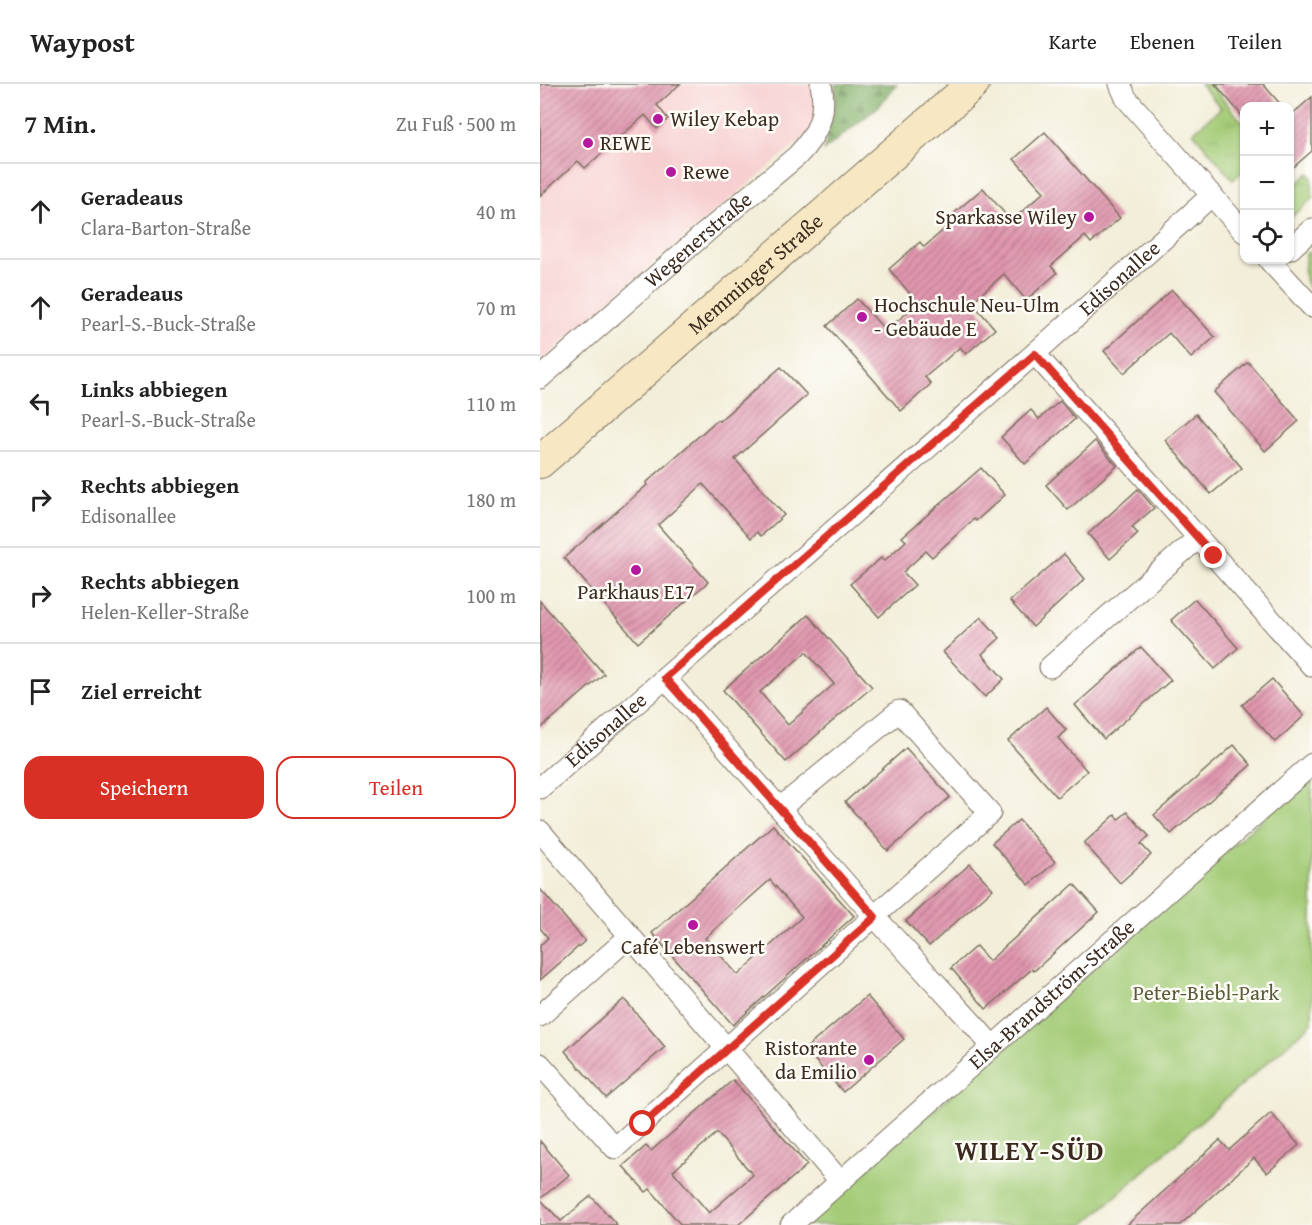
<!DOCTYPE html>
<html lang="de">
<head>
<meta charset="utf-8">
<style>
	body { margin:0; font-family:"Gentium Book Plus",serif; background:#f2f2f2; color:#222 }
	.controls { position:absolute; right:18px; top:18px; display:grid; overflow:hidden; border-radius:12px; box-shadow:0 2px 4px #0004 }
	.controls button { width:54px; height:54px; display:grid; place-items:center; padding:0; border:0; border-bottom:2px solid #e0e0e0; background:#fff; color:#222; font:30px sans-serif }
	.stop { position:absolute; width:18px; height:18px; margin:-14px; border:4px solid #d93025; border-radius:50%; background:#fff }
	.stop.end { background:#d93025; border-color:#fff; box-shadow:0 2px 6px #0008 }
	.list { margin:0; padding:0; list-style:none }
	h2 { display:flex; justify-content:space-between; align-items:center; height:78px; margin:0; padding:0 24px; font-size:26px }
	h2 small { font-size:20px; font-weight:400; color:#767676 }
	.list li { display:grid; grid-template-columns:39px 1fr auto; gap:18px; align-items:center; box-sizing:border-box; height:96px; padding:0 24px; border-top:2px solid #e0e0e0 }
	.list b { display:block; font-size:22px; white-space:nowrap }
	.list p { margin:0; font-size:20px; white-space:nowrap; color:#767676 }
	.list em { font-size:20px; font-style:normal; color:#767676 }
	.actions { display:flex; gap:12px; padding:18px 24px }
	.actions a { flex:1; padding:14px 0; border:2px solid #d93025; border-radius:18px; text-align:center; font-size:21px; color:#d93025 }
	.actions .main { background:#d93025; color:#fff }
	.icon { flex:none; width:33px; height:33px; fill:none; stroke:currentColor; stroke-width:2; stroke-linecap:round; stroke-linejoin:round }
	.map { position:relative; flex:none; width:772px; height:1141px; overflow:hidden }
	header { display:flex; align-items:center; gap:36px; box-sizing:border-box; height:84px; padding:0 30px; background:#fff; border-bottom:2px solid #e0e0e0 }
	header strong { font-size:28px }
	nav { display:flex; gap:33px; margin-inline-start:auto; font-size:21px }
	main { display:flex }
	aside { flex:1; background:#fff }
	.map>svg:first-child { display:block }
</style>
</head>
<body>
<header>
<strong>Waypost</strong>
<nav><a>Karte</a><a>Ebenen</a><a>Teilen</a></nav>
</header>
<main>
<aside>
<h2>7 Min.<small>Zu Fuß · 500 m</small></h2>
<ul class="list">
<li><svg class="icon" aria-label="ahead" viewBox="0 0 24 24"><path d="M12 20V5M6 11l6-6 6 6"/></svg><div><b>Geradeaus</b><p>Clara-Barton-Straße</p></div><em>40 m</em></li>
<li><svg class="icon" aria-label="ahead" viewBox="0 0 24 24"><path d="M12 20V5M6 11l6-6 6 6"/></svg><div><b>Geradeaus</b><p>Pearl-S.-Buck-Straße</p></div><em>70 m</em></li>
<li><svg class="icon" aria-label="left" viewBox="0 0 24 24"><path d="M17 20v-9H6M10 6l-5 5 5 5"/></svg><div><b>Links abbiegen</b><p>Pearl-S.-Buck-Straße</p></div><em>110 m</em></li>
<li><svg class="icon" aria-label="right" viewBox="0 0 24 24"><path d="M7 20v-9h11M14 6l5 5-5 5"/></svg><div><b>Rechts abbiegen</b><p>Edisonallee</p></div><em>180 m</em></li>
<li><svg class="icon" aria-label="right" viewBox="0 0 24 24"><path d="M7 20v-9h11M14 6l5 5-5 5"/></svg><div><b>Rechts abbiegen</b><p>Helen-Keller-Straße</p></div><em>100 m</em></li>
<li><svg class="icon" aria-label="arrive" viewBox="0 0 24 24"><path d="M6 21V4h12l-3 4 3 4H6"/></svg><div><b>Ziel erreicht</b></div></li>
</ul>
<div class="actions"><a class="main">Speichern</a><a>Teilen</a></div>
</aside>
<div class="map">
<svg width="772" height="1141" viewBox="0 0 772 1141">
	<defs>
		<pattern id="grass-tufts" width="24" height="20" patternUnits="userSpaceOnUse" patternTransform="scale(1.5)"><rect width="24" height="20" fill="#a4cc78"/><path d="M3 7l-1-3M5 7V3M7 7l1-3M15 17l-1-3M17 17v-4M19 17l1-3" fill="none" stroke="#8eaf67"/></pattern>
		<pattern id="forest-firs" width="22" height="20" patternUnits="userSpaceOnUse" patternTransform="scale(1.5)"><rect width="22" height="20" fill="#83b068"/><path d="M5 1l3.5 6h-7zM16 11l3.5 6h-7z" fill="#6c8f55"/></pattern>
		<pattern id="building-hatch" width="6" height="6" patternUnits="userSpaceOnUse" patternTransform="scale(1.5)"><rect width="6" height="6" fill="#e097af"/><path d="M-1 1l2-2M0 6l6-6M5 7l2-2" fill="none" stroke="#b77b8e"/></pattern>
	</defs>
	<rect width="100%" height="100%" fill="#fdfcf7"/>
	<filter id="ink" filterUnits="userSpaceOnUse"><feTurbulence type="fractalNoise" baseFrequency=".0167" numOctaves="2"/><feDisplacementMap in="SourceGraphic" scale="12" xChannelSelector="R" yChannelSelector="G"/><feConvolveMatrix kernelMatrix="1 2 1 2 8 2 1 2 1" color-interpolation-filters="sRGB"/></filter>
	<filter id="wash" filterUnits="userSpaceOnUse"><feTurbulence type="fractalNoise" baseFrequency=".008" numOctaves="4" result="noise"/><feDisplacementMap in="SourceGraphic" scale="24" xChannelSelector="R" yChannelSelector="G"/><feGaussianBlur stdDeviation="1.35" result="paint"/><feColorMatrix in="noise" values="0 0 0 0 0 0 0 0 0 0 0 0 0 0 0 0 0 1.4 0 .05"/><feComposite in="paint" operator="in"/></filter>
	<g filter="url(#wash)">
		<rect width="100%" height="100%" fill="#f2eed9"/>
		<!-- built -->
		<polygon fill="#f7cfd0" points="0,0 328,0 93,197 0,278"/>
		<!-- grass -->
		<g fill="url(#grass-tufts)" stroke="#707b4b" stroke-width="1.5">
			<polygon points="660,0 670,0 704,40 704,86 693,96 653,48 681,24"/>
			<polygon points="769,89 772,93 772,115 750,134 750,106"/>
			<path d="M769,168L772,173V208C762,197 764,184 766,170Z"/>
		</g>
		<!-- forest -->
		<polygon fill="url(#forest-firs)" stroke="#5f6d43" stroke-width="1.5" points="296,0 331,0 332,2 335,0 357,0 339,22 284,66 296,16 295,1"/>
		<!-- park -->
		<polygon fill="#a4cc78" stroke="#707b4b" stroke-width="1.5" points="772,691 772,939 543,1141 264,1141"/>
		<g id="blocks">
			<!-- building -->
			<g fill="url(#building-hatch)" fill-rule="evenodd">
				<polygon points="0,0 140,0 117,21 128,35 117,45 105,31 45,84 38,77 0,112"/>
				<polygon points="675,0 723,0 742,22 705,22 705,35"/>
				<polygon points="772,13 772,67 750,86 750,32"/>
				<polygon points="505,48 580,134 551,159 545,152 511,182 517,189 486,216 464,190 432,218 455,245 426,270 420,263 403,278 385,293 391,300 361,327 287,242 317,215 346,247 378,219 349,185 380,158 384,163 416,135 412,131 443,104 471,137 504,108 474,75"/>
				<polygon points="632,206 675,253 651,274 629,249 584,289 564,267"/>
				<polygon points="708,278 759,337 725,367 674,308"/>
				<polygon points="241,283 267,311 195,375 244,431 221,452 217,448 211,454 163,400 118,441 168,498 98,559 24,474 107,401 106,399 177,336 179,337"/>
				<polygon points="520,317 535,335 485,380 461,353 491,326 499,335"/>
				<polygon points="656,330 702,384 671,410 625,356"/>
				<polygon points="555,357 577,382 528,426 506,401"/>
				<polygon points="441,384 465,411 436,437 434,435 392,473 386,467 363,488 375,501 339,533 310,500 341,474 344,477 366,457 362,453"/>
				<polygon points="598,405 614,424 592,443 598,450 570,475 548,450"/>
				<polygon points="524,470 545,495 493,543 470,517"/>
				<polygon points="655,515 698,564 675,585 631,536"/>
				<polygon points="0,517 64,590 0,645"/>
				<path d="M268,531L332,603L246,678L183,606ZM266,568L294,600L248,641L220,608Z"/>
				<polygon points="441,533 460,554 442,570 464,595 445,613 403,568"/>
				<polygon points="601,563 631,596 564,655 535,621"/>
				<polygon points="732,595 764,632 735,658 702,621"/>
				<polygon points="506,623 526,646 518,654 547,687 517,713 468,657"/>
				<polygon points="694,661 711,681 631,750 614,731"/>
				<polygon points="366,664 410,713 348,767 305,718"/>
				<polygon points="587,728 609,752 601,760 611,771 580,799 544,759 575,731 579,735"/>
				<polygon points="479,736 515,778 489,801 452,759"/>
				<path d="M233,741L314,832L193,941L112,849ZM230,796L262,833L198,891L165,854Z"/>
				<polygon points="430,780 453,805 389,862 366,837"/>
				<polygon points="534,800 559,828 494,887 492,885 446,925 411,884 436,862 449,877"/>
				<polygon points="0,805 45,857 0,896 0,861 8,854 0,844"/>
				<polygon points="327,912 364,955 303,1008 265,965"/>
				<polygon points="84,915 125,963 66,1014 25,967"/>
				<path d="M193,996L267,1081L198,1141H141L110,1105L106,1108L83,1082L106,1062L111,1067ZM177,1049L213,1091L169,1129L133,1087Z"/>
				<polygon points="731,1029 759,1061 727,1089 714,1074 640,1141 587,1141 680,1056 689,1066"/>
				<polygon points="0,1057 29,1091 0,1115 21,1137 51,1112 77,1141 0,1141"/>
			</g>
		</g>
	</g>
	<g filter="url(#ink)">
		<use href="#blocks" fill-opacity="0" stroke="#7b6f5f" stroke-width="1.5"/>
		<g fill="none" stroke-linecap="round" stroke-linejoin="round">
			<!-- street casing -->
			<g stroke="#7b6f5f" stroke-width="23">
				<g id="street">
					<polyline points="580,0 586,14 704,148"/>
					<polyline points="750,165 772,145"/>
					<polyline points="729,176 772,223"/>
					<polyline points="495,270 772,582"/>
					<path id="s1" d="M0,294L165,149L257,72C278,50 287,30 281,0"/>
					<polyline points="510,583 658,454"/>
					<polyline points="125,594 335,833 434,941 452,962"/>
					<path id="s2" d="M0,704C224,506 450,312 672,111"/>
					<polyline points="0,747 300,1097"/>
					<polyline points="0,932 90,852"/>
					<polyline points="0,980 75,1064 450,729 359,627 240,724"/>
					<path id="s3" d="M251,1141L772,680"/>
				</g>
			</g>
			<!-- secondary casing -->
			<g stroke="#7b6f5f" stroke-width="34">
				<g id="secondary">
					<path id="s4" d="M0,378L433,0"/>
				</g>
			</g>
			<!-- street -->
			<use href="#street" stroke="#fff" stroke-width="21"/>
			<!-- secondary -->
			<use href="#secondary" stroke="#f7e8c3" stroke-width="32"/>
		</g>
	</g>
	<g fill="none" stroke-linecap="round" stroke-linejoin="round" filter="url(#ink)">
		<!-- route -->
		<polyline stroke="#d93025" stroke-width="8" points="103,1040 335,833 125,594 495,270 674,472"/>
	</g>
	<!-- markers -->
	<g fill="#b5179e" stroke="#fdfcf7" stroke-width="2">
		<circle cx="118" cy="35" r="6"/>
		<circle cx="48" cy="59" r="6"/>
		<circle cx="131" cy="88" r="6"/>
		<circle cx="549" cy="133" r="6"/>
		<circle cx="322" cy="233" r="6"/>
		<circle cx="96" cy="486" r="6"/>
		<circle cx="153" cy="841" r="6"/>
		<circle cx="329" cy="976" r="6"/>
	</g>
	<g text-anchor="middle" stroke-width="5" stroke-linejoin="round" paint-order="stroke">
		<!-- poi labels -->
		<g font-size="21" fill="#3b2a1e" stroke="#fdfcf7" text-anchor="start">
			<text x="130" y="42">Wiley Kebap</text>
			<text x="60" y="66">REWE</text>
			<text x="143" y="95">Rewe</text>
			<text x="537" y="140" text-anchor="end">Sparkasse Wiley</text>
			<text x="334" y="228">Hochschule Neu-Ulm<tspan x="334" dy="24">- Gebäude E</tspan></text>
			<text x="96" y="515" text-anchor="middle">Parkhaus E17</text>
			<text x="153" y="870" text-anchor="middle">Café Lebenswert</text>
			<text x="317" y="971" text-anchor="end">Ristorante<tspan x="317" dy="24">da Emilio</tspan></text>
		</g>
		<!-- street labels -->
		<g font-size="21" fill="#3b2a1e" stroke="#fdfcf7">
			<text dy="7" stroke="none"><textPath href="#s1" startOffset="210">Wegenerstraße</textPath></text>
			<text dy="7" stroke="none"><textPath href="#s4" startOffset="286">Memminger Straße</textPath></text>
			<text dy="7" stroke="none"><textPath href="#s2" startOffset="772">Edisonallee</textPath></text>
			<text dy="7" stroke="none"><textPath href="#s2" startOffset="88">Edisonallee</textPath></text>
			<text dy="7" stroke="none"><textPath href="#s3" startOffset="348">Elsa-Brandström-Straße</textPath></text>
		</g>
		<!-- park labels -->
		<g font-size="21" fill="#5a5b39" stroke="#fdfcf7">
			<text x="666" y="916">Peter-Biebl-Park</text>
		</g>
		<!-- district labels -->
		<g font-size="27" font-weight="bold" letter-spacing="1.5" fill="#3b2a1e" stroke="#fdfcf7">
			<text x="490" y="1076">WILEY-SÜD</text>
		</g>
	</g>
</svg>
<div class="controls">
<button>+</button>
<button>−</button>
<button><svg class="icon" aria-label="locate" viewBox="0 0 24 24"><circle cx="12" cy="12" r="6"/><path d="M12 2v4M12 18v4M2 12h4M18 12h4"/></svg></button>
</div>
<div class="stop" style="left:103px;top:1040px"></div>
<div class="stop end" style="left:674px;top:472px"></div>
</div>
</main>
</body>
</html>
